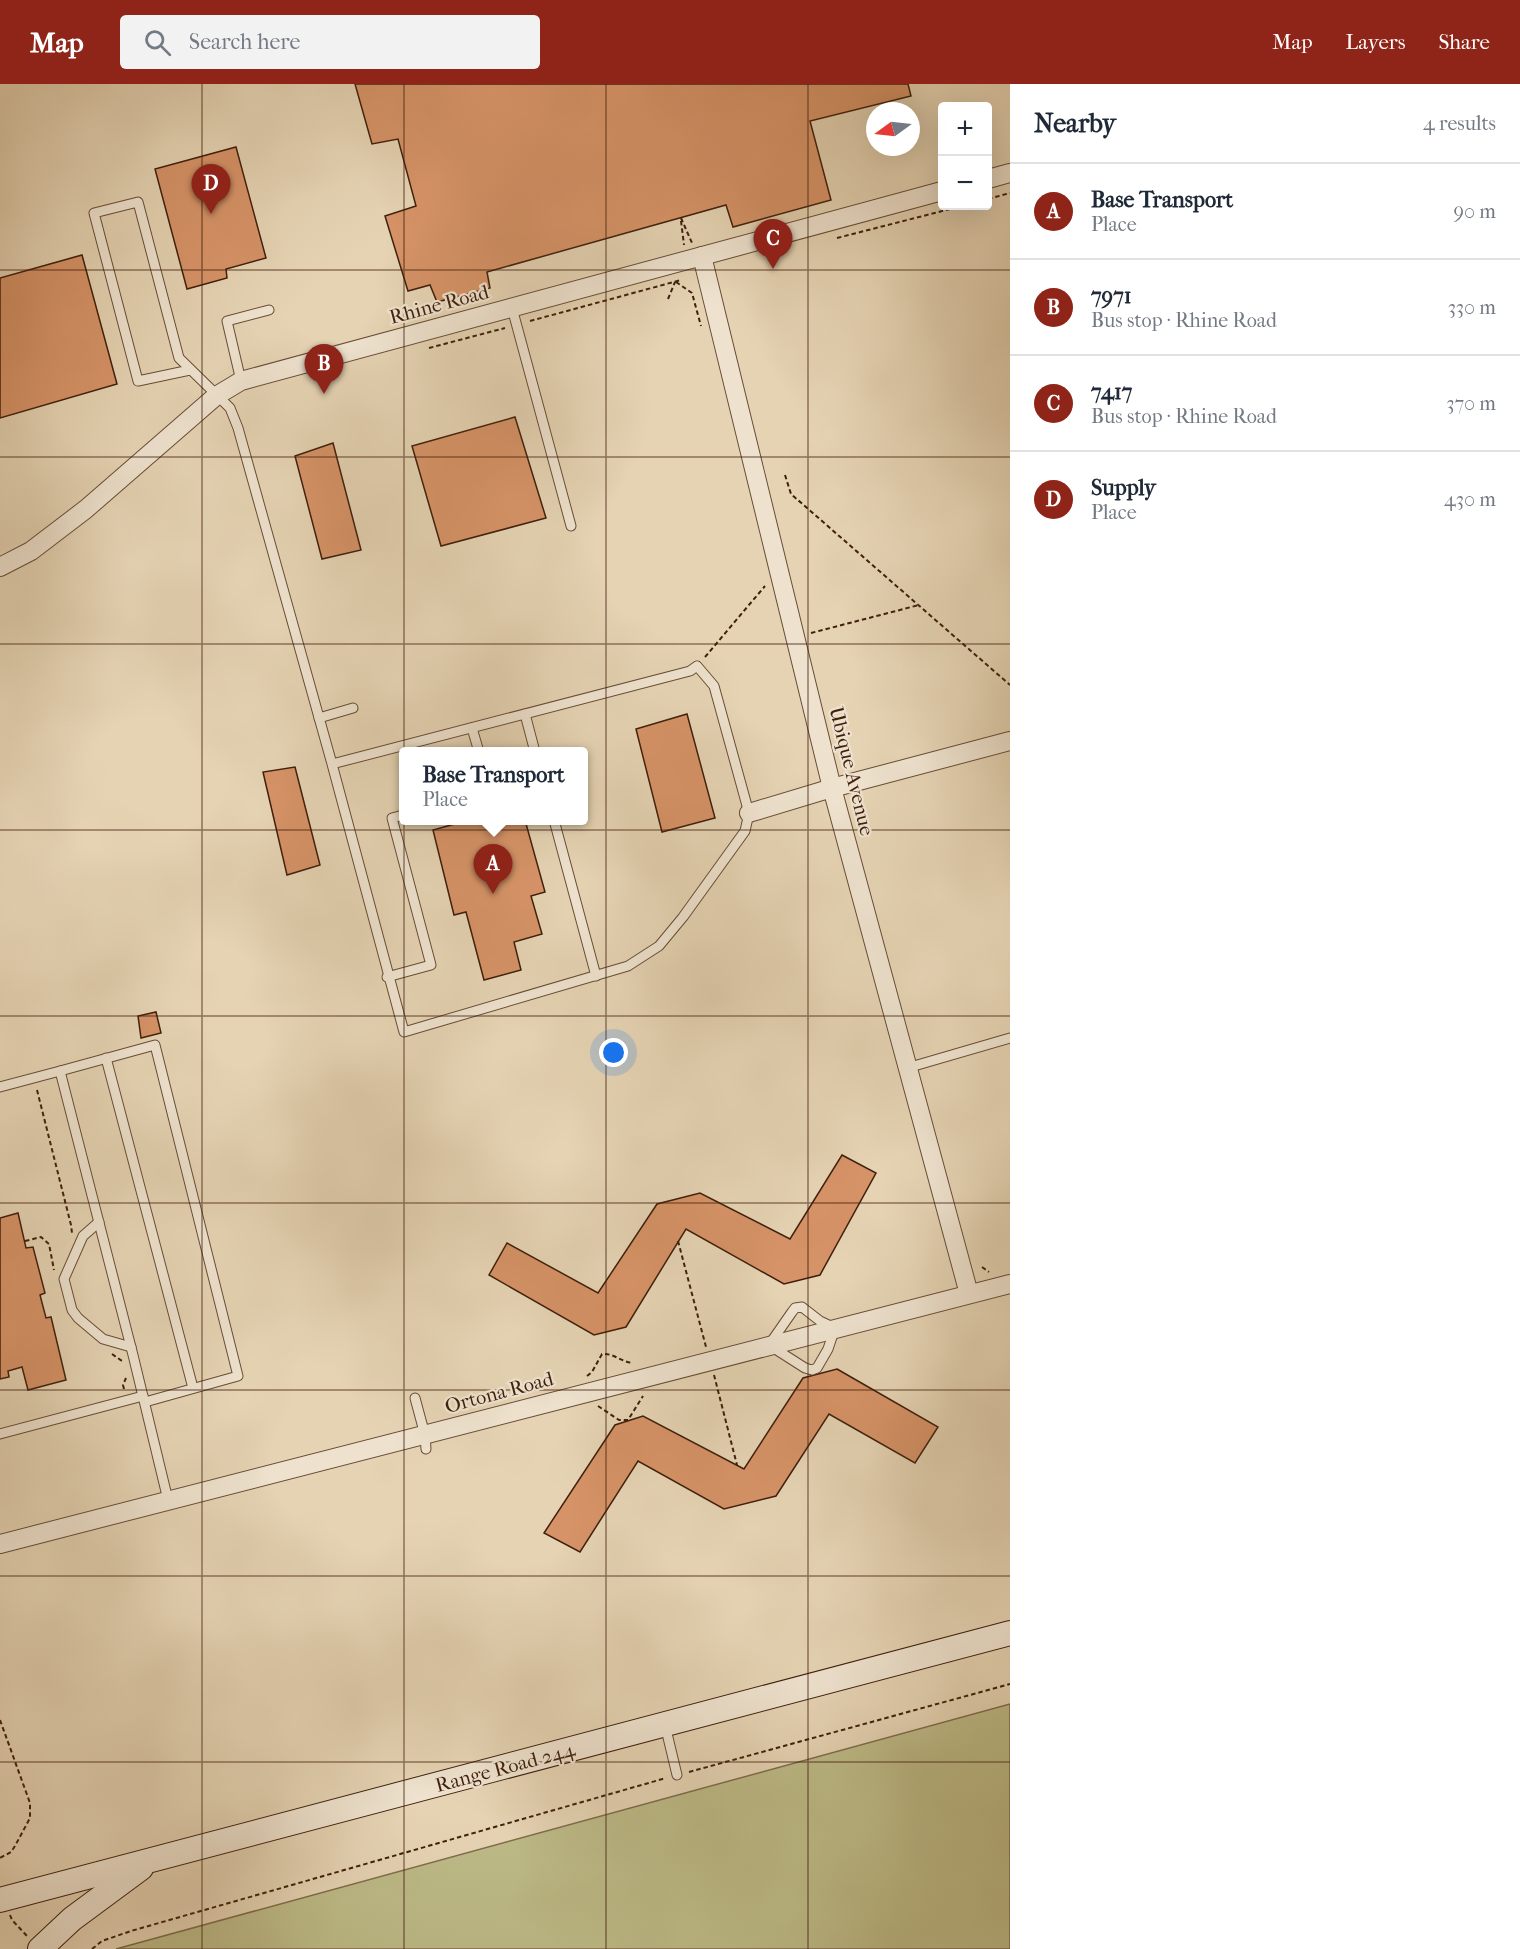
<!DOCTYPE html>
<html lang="en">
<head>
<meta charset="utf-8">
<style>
	body { margin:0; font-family:"IM FELL French Canon",serif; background:#f2f2f3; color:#1f2937 }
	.controls { position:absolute; right:18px; top:18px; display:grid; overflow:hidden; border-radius:6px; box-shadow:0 6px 24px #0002 }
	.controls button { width:54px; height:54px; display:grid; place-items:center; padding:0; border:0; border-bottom:2px solid #e0e1e3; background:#fff; color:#1f2937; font:30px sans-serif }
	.compass { position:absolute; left:866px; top:18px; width:54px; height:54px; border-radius:50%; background:#fff; box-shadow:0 6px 24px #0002; rotate:255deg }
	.you { position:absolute; left:614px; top:969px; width:21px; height:21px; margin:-15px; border:4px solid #fff; border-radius:50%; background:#1a73e8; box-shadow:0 0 0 9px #1a73e833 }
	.badge { display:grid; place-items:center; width:39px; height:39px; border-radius:50%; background:#8f2418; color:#fff; font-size:20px; font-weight:700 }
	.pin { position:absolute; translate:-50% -50px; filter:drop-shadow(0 2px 3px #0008) }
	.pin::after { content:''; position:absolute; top:32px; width:21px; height:18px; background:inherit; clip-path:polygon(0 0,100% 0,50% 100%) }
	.popup { position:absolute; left:399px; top:663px; width:189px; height:78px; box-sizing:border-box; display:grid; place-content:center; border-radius:6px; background:#fff; filter:drop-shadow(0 2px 4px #0005); font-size:20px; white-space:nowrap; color:#747a83 }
	.popup b { font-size:22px; color:#1f2937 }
	.popup::after { content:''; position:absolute; left:50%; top:100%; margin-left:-12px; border:12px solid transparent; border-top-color:#fff }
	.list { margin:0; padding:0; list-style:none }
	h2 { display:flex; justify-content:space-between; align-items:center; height:78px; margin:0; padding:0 24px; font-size:26px }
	h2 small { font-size:20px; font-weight:400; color:#747a83 }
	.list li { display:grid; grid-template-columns:39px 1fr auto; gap:18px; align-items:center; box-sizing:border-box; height:96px; padding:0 24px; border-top:2px solid #e0e1e3 }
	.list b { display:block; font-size:22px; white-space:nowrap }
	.list p { margin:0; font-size:20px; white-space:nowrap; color:#747a83 }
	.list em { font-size:20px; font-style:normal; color:#747a83 }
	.icon { flex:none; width:33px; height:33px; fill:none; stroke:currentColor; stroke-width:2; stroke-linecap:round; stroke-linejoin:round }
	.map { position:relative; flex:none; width:1010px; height:1865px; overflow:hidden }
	header { display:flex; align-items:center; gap:36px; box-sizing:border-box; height:84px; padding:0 30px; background:#8f2418; color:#fff }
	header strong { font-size:28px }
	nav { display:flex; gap:33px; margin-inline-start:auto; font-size:21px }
	.search { width:420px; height:54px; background:#f2f2f3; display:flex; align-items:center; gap:15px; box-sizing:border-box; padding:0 21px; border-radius:6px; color:#747a83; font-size:22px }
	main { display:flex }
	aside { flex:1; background:#fff }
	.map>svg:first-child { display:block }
</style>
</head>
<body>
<header>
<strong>Map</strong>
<div class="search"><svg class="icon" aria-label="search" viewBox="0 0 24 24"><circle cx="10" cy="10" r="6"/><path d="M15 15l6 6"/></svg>Search here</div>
<nav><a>Map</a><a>Layers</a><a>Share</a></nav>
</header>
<main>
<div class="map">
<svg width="1010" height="1865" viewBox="0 0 1010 1865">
	<rect width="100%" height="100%" fill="#e5d3b3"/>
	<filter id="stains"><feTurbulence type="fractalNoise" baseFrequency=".00333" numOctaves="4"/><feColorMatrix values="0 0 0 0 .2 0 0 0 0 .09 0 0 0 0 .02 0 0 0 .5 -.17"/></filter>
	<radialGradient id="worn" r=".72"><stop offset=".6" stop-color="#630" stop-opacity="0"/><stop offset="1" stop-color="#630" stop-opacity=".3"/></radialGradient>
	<!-- grass -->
	<polygon fill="#bcba87" stroke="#7e6c4a" stroke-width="1.5" points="1010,1620 1010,1865 116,1865"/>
	<!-- building -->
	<g fill="#d69367" stroke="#3f1f0d" stroke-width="1.5">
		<polygon points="355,0 908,0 911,12 810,37 831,116 733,143 726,121 487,188 490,204 437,218 430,201 408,207 385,132 416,122 398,55 372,60"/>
		<polygon points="236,63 266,174 226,185 227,194 187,205 155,85"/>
		<polygon points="82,171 117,300 0,334 0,194"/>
		<polygon points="515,333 546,434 441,462 412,362"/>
		<polygon points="333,359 361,466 322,475 295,372"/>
		<polygon points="687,630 715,734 662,748 636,645"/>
		<polygon points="295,683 320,781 287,791 263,688"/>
		<polygon points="469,736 525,736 545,808 531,812 542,850 514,858 521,886 484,896 466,828 454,831 433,746"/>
		<polygon points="156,928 161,949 141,954 138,932"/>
		<polygon points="842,1071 876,1089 820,1191 784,1200 686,1145 626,1243 594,1251 489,1191 507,1159 598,1209 657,1120 700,1109 790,1155"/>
		<polygon points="18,1129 26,1164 33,1163 45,1209 40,1211 46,1234 51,1233 66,1296 28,1306 22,1283 8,1287 9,1293 0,1295 0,1134"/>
		<polygon points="837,1285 938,1343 915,1379 829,1330 776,1412 724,1425 638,1377 580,1468 544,1449 615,1341 643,1332 744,1385 803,1294"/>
	</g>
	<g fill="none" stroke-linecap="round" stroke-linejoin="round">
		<!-- lane casing -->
		<g stroke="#684c36" stroke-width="11">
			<g id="lane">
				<polyline points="512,224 571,442"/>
				<polyline points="190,286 138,297 94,129 138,118 179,274 230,324 238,344 332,680 690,587 697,582 714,602 749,729 745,747 683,833 659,862 628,882 404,948 332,680"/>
				<polyline points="241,297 227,237 269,226"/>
				<polyline points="525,630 535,668"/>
				<polyline points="319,634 353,624"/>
				<polyline points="472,644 479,668"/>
				<polyline points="554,736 596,892"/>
				<polyline points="387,893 431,881 392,734 403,731"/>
				<polyline points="106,974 193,1304"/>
				<polyline points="907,984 1010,954"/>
				<polyline points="60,987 155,961 238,1292 145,1318"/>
				<polyline points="0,1003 60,987 133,1271 168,1416"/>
				<polyline points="99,1138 83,1152 64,1195 72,1226 78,1234 103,1255 131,1263"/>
				<polygon points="802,1223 820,1237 835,1244 828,1265 817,1284 812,1286 805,1284 769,1261 792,1228 795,1224"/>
				<polyline points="415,1314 425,1351 426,1365"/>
				<polyline points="0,1350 143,1312"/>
				<polyline points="665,1641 677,1691"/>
			</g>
		</g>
		<!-- street casing -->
		<g stroke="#684c36" stroke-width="20">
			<g id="street">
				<polyline points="988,95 1010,89"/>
				<polyline points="702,172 832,704 969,1210"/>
				<polyline points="0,483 31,467 86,425 216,312 241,297 942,107"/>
				<polyline points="749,729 832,704 1010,657"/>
				<polyline points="0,1460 1010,1200"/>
			</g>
		</g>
		<!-- secondary casing -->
		<g stroke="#3f1f0d" stroke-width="26">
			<g id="secondary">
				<polyline points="0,1816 1010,1549"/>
				<polyline points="40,1865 72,1835 141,1784"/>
			</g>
		</g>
		<!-- path -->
		<g stroke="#3f1f0d" stroke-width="2" stroke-dasharray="4.5 3" stroke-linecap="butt">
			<polyline points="988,115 1010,109"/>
			<polyline points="681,134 692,159"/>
			<polyline points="681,137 684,161"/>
			<polyline points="837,154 962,122"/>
			<polyline points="676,198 692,209 701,242"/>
			<polyline points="668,215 675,198"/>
			<polyline points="530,237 681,196"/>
			<polyline points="429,264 505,244"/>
			<polyline points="785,391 791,410 1010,601"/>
			<polyline points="811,549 919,521"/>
			<polyline points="705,573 765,502"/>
			<polyline points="37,1006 71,1141 72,1149"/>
			<polyline points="25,1157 41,1153 49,1160 54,1186"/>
			<polyline points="678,1157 706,1263"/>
			<polyline points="982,1183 989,1188"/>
			<polyline points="112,1270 122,1277"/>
			<polyline points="714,1291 737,1381"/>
			<path d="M587,1292L592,1288L602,1270C614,1269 621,1278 633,1279"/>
			<polyline points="124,1305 123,1301 126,1294"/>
			<polyline points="598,1322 619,1336 628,1336 643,1312"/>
			<polyline points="0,1636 30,1719 30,1734 15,1762 11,1768 0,1774"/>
			<polyline points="689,1688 1010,1600"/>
			<polyline points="10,1831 12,1836 27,1852"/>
			<polyline points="92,1865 102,1857 131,1847 666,1694"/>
		</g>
		<!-- lane -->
		<use href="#lane" stroke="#eee2ce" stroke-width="9"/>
		<!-- street -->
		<use href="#street" stroke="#eee2ce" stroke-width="18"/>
		<!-- secondary -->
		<use href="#secondary" stroke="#eee2ce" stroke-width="24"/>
	</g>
	<!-- grid -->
	<path fill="none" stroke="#3f1f0d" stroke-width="1.5" stroke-opacity="0.55" d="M202,0V1865M404,0V1865M606,0V1865M808,0V1865M0,186H1010M0,373H1010M0,560H1010M0,746H1010M0,932H1010M0,1119H1010M0,1306H1010M0,1492H1010M0,1678H1010"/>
	<g text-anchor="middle" stroke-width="4.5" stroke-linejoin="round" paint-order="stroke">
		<!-- street labels -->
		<g font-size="20" fill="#3f1f0d" stroke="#eee2ce">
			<text transform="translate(439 220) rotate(-15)" y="7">Rhine Road</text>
			<text transform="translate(852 687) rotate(76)" y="7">Ubique Avenue</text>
			<text transform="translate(499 1308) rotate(-15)" y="7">Ortona Road</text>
			<text transform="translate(505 1683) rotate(-15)" y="7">Range Road 244</text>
		</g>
	</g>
	<rect width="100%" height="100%" filter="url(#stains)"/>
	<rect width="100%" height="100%" fill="url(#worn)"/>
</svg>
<div class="controls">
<button>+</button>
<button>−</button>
</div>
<svg class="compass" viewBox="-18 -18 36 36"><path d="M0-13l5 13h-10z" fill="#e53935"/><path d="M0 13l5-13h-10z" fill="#747a83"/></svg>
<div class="you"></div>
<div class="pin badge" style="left:493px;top:810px">A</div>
<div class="popup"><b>Base Transport</b>Place</div>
<div class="pin badge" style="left:324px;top:310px">B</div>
<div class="pin badge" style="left:773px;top:185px">C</div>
<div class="pin badge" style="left:211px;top:130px">D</div>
</div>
<aside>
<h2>Nearby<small>4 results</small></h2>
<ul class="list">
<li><span class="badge">A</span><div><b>Base Transport</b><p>Place</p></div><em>90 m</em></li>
<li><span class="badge">B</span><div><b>7971</b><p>Bus stop · Rhine Road</p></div><em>330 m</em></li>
<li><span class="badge">C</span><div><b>7417</b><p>Bus stop · Rhine Road</p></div><em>370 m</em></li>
<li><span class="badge">D</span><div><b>Supply</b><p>Place</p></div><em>430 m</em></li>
</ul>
</aside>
</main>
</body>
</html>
